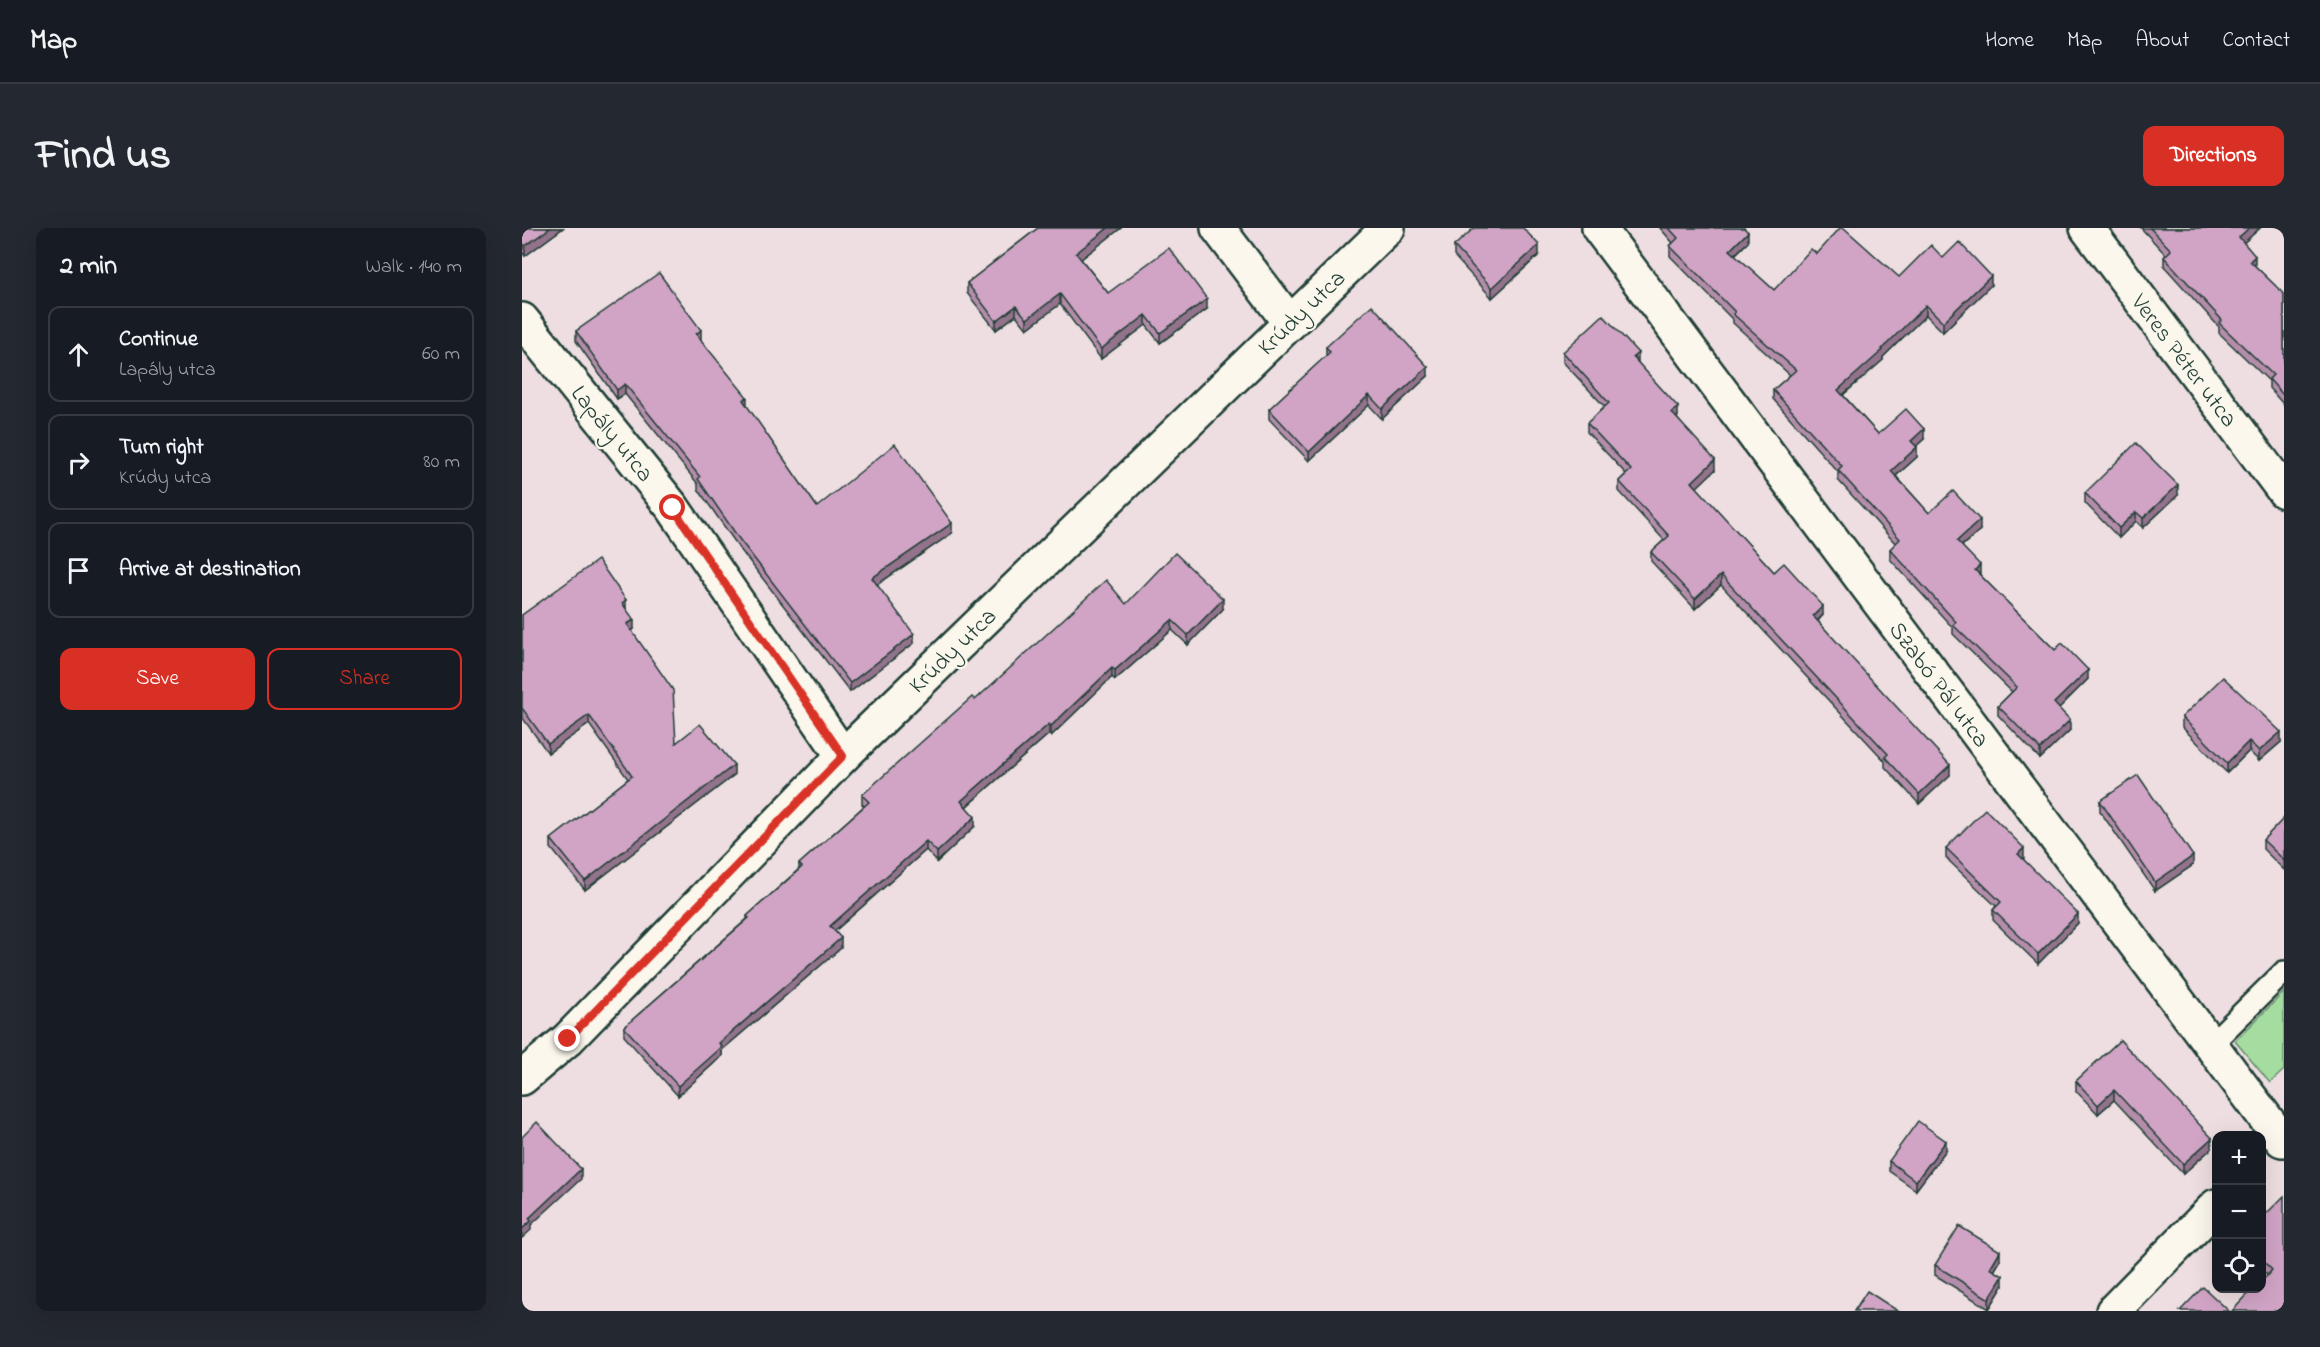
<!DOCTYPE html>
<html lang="en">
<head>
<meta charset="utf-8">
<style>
	body { margin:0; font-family:"Indie Flower",sans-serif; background:#242831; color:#f1f3f6 }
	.controls { position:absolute; right:18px; bottom:18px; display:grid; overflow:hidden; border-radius:12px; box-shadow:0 6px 24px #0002 }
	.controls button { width:54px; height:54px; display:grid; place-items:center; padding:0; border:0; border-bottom:2px solid #363941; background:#171b24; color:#f1f3f6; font:30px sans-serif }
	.stop { position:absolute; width:18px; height:18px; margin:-14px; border:4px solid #d93025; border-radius:50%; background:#fff }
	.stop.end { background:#d93025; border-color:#fff; box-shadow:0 2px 6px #0008 }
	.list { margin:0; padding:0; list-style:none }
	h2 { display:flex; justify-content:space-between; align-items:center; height:78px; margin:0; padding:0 24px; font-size:26px }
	h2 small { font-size:20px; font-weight:400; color:#9ea1a6 }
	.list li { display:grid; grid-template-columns:39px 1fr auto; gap:18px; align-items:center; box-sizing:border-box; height:96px; margin:0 12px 12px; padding:0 12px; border:2px solid #363941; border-radius:12px }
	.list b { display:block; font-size:22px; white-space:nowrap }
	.list p { margin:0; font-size:20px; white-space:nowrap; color:#9ea1a6 }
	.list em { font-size:20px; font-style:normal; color:#9ea1a6 }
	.actions { display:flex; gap:12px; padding:18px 24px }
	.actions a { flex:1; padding:14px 0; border:2px solid #d93025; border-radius:12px; text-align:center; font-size:21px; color:#d93025 }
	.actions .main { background:#d93025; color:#fff }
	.icon { flex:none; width:33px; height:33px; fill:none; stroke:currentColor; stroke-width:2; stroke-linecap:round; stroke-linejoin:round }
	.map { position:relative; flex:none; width:1762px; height:1083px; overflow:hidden; border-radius:12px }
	header { display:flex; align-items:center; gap:36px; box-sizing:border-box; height:84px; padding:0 30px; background:#171b24; border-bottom:2px solid #363941 }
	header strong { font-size:28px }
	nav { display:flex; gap:33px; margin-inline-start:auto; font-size:21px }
	.intro { display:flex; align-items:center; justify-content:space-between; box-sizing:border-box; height:144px; padding:0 36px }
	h1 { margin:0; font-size:42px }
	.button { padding:15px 27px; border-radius:12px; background:#d93025; color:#fff; font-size:21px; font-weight:700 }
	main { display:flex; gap:36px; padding:0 36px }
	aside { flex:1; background:#171b24; border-radius:12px; box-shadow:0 6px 24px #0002 }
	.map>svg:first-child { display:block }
</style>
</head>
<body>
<header>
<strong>Map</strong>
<nav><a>Home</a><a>Map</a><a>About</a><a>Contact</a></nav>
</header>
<div class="intro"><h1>Find us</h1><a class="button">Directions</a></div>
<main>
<aside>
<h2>2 min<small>Walk · 140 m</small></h2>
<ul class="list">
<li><svg class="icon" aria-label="ahead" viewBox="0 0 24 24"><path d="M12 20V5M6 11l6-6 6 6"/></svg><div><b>Continue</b><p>Lapály utca</p></div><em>60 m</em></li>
<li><svg class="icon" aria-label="right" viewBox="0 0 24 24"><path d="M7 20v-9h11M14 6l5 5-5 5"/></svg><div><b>Turn right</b><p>Krúdy utca</p></div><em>80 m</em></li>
<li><svg class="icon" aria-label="arrive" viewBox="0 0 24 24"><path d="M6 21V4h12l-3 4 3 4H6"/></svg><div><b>Arrive at destination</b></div></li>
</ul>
<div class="actions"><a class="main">Save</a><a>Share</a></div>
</aside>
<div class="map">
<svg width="1762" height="1083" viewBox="0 0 1762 1083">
	<rect width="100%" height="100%" fill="#eedee1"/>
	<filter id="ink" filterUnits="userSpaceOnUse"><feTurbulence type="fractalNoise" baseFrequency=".0167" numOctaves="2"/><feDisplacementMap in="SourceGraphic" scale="12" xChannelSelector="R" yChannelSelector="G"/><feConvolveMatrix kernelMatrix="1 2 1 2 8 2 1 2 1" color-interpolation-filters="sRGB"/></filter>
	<g filter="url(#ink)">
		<!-- green -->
		<polygon fill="#a5dda1" stroke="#628d6a" stroke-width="1.5" points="1762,764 1762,842 1748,855 1713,813"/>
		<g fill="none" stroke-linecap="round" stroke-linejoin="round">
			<!-- service casing -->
			<g stroke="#1f3d34" stroke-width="26">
				<polyline id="service" points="1688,817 1762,744"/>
			</g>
			<!-- minor casing -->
			<g stroke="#1f3d34" stroke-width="38">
				<g id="minor">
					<polyline points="696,0 768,95"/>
					<polyline points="1077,0 1760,912"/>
					<polyline points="1565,0 1762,263"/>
					<polyline points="0,92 151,280 321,528"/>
					<polyline points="0,850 46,811 321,528 866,0"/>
					<polyline points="1591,1083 1694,978"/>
				</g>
			</g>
			<!-- service -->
			<use href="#service" stroke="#fbf7ec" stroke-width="21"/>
			<!-- minor -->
			<use href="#minor" stroke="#fbf7ec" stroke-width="33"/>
		</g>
		<!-- wall -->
		<g fill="#b48daa" stroke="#1f3d34" stroke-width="1.5">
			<polygon points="0,0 41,0 3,28 0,24"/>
			<polygon points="516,0 599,0 559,31 586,65 685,81 638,115 624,97 579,131 538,76 505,101 494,87 474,102 445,65 445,55"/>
			<polygon points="1138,0 1222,0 1226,14 1213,27 1252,62 1295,26 1377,49 1421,30 1469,57 1421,104 1404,87 1361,129 1361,132 1321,167 1356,206 1402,211 1394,218 1395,229 1374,248 1407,285 1458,302 1440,318 1458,347 1533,422 1566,451 1537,480 1548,502 1518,531 1476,487 1476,478 1490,464 1431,406 1431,400 1368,331 1368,321 1374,316 1316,252 1316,244 1251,171 1251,162 1268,147 1211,95 1211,92 1148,28 1148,18 1151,15"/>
			<polygon points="1619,0 1738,0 1721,15 1733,38 1762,66 1762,177 1747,160 1747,153 1697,105 1697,99 1642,38 1642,29 1644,27"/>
			<polygon points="932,18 1017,27 970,70 932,28"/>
			<polygon points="54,103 179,112 295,279 430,305 355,357 392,415 328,464 218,321 176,261 176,256 103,166 95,171 54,113"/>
			<polygon points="804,119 906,148 860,191 847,177 787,233 747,191 747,181 804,128"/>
			<polygon points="1041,124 1116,135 1156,188 1155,190 1193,242 1174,259 1252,344 1301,387 1296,393 1428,547 1397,576 1363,539 1363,533 1199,357 1173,381 1129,333 1129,324 1142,312 1097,263 1097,253 1104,246 1065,204 1065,195 1083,179 1041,134"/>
			<polygon points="1563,265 1656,267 1621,300 1614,293 1597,310 1563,275"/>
			<polygon points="604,376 701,381 666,417 650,402 593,452 590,449 529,508 527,506 444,579 453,598 415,634 404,622 313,703 319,720 200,822 200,828 156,868 102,808 102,799 225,691 225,688 277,641 277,636 342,578 340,576 340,567 453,472"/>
			<polygon points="104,381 112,401 110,403 154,515 212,547 63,662 29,620 29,611 106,551 67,496 26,525 0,489 0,387"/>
			<polygon points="1660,489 1759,514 1737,533 1727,523 1705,545 1660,499"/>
			<polygon points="1578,573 1671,637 1633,663 1578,583"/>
			<polygon points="1762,590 1762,642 1741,621 1741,612"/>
			<polygon points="1424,620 1502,630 1501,631 1556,695 1516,736 1471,692 1471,682 1474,678 1424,630"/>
			<polygon points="1598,812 1690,920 1661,946 1592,872 1576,886 1554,863 1554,853"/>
			<polygon points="1424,922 1394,962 1367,943 1367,933"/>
			<polygon points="1740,990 1762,1083 1745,1047 1740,1042"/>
			<polygon points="1478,1033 1472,1043 1481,1058 1467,1081 1413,1047 1413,1037"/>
		</g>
		<!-- shaded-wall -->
		<g fill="#92738b" stroke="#1f3d34" stroke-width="1.5">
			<polygon points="28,0 41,0 3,28 3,18"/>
			<polygon points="586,0 599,0 554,35 554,25"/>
			<polygon points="1727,0 1738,0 1717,19 1717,9"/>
			<polygon points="1226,4 1226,14 1208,31 1208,22"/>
			<polygon points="1017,17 1017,27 970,70 970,60"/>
			<polygon points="1733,28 1733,37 1728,42 1728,33"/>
			<polygon points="1469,48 1469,57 1421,104 1421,94"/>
			<polygon points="538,66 538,76 505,101 505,91"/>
			<polygon points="685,71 685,81 638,115 638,105"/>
			<polygon points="1404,77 1404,87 1361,129 1361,132 1316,171 1316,162"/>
			<polygon points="494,78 494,87 474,102 474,93"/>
			<polygon points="624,87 624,97 579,131 579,121"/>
			<polygon points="179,102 179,112 174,106"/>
			<polygon points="1116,125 1116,135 1111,129"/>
			<polygon points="906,139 906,148 860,191 860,181"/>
			<polygon points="103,156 103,166 95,171 95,162"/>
			<polygon points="847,167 847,177 787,233 787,224"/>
			<polygon points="225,169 225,179 221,172"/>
			<polygon points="1156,179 1156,188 1150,194 1150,185"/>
			<polygon points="1402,201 1402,211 1389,223 1389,213"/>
			<polygon points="1395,219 1395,229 1369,252 1369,243"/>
			<polygon points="1193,232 1193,242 1170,264 1170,254"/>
			<polygon points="1656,257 1656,267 1621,300 1621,290"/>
			<polygon points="1614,284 1614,293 1597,310 1597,300"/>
			<polygon points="1458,292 1458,302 1435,322 1435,313"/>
			<polygon points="430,295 430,305 350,360 350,350"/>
			<polygon points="1458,337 1458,347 1453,342"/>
			<polygon points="1199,347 1199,357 1173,381 1173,371"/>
			<polygon points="701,371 701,381 666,417 666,407"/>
			<polygon points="104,372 104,381 100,375"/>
			<polygon points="1301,378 1301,387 1291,397 1291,388"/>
			<polygon points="112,392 112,401 105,406 105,396"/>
			<polygon points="650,392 650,402 593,452 593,442"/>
			<polygon points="392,406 392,415 328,464 328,455"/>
			<polygon points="590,440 590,449 529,508 529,498"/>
			<polygon points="1566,442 1566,451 1532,485 1532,475"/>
			<polygon points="67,487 67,496 26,525 26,516"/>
			<polygon points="1548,492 1548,502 1518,531 1518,521"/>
			<polygon points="527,496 527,506 439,583 439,573"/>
			<polygon points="1759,504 1759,514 1737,533 1737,523"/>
			<polygon points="1727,513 1727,523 1705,545 1705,535"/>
			<polygon points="212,537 212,547 63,662 63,653"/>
			<polygon points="1428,537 1428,547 1397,576 1397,566"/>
			<polygon points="453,589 453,598 415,634 415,624"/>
			<polygon points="404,613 404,622 308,707 308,698"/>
			<polygon points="1502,620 1502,630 1496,636 1496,626"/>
			<polygon points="1671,628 1671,637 1633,663 1633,654"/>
			<polygon points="1556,686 1556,695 1516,736 1516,726"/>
			<polygon points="319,710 319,720 200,822 200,828 156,868 156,858 197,815"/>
			<polygon points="1592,862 1592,872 1576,886 1576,877"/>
			<polygon points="1690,910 1690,920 1661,946 1661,936"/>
			<polygon points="1424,913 1424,922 1394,962 1394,953"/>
			<polygon points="59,941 59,951 9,997 9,1002 0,1010 0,1001 7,990"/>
			<polygon points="1478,1023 1478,1033 1468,1050 1468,1040"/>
			<polygon points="1481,1048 1481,1058 1467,1081 1467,1071"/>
		</g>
		<!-- building -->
		<g fill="#d1a4c6" stroke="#1f3d34" stroke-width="1.5">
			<polygon points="0,0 28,0 3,18 0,14"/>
			<polygon points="516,0 586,0 554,25 586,65 647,20 685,71 638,105 624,87 579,121 538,66 505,91 494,78 474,93 445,55"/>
			<polygon points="952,0 1001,0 1017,17 970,60 932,18"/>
			<polygon points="1147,0 1222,0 1226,4 1208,22 1252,62 1289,21 1295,26 1318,0 1322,0 1377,49 1409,17 1421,30 1437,14 1469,48 1421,94 1404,77 1360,121 1361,122 1316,162 1356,206 1384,181 1402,201 1389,213 1395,219 1369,243 1407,285 1431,263 1458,292 1435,313 1458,337 1453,342 1533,422 1540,415 1566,442 1532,475 1548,492 1518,521 1476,478 1495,459 1431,397 1434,394 1368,321 1378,311 1316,242 1320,238 1251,162 1274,142 1211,86 1213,84 1148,18 1156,10"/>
			<polygon points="1628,0 1727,0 1717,9 1733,28 1728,33 1762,66 1762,168 1747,151 1751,147 1697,95 1700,92 1642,29 1649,22"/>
			<polygon points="137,45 179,102 174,106 225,169 221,172 295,279 373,216 430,295 350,350 392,406 328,455 218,312 176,251 178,249 103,156 95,162 54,103"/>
			<polygon points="850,77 906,139 860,181 847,167 787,224 747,181 808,124 804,119"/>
			<polygon points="1081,87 1116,125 1111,129 1156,179 1150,185 1193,232 1170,254 1252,344 1262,335 1301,378 1291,388 1428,537 1397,566 1363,529 1366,526 1199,347 1173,371 1129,324 1147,308 1097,253 1109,242 1065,195 1087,175 1041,124"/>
			<polygon points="1614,215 1656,257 1621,290 1614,284 1597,300 1563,265"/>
			<polygon points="653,325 701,371 666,407 650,392 593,442 590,440 529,498 527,496 439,573 453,589 415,624 404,613 308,698 319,710 197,815 200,819 156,858 102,799 227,690 225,688 280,639 277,636 347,574 340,567 450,469 453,472 584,352 604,376"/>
			<polygon points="76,332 104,372 100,375 112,392 105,396 151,462 154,515 178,496 212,537 63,653 29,611 110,548 67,487 26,516 0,480 0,387"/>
			<polygon points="1701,449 1759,504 1737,523 1727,513 1705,535 1660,489"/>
			<polygon points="1616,547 1671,628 1633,654 1578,573"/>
			<polygon points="1463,581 1502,620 1496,626 1556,686 1516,726 1471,682 1479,674 1424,620"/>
			<polygon points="1762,590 1762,632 1741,612"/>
			<polygon points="1598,812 1690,910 1661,936 1592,862 1576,877 1554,853"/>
			<polygon points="1396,893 1424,913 1394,953 1367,933"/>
			<polygon points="15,894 59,941 7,990 9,993 0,1001 0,909"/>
			<polygon points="1762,968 1762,1083 1710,1083 1732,1060 1740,1060 1740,1053 1750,1042 1740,1032 1740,990"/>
			<polygon points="1437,998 1478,1023 1468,1040 1481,1048 1467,1071 1413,1037"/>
			<polygon points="1681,1059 1707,1083 1658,1083"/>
			<polygon points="1345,1063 1376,1083 1332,1083"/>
		</g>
	</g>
	<g fill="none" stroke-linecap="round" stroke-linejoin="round" filter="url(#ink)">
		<!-- route -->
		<polyline stroke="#d93025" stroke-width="8" points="46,811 321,528 151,280"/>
	</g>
	<g text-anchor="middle" stroke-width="4.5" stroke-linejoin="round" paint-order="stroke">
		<!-- street labels -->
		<g font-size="24" fill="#1f3d34" stroke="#fbf7ec">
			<text transform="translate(779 84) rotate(-44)" y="8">Krúdy utca</text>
			<text transform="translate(1663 132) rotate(53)" y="8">Veres Péter utca</text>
			<text transform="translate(91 205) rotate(51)" y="8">Lapály utca</text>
			<text transform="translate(430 422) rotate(-44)" y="8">Krúdy utca</text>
			<text transform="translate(1418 456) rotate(53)" y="8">Szabó Pál utca</text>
		</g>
	</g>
</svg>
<div class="controls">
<button>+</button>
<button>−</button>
<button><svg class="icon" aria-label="locate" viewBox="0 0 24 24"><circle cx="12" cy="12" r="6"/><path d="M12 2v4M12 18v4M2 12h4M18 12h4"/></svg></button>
</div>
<div class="stop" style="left:151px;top:280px"></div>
<div class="stop end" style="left:46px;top:811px"></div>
</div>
</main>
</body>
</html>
